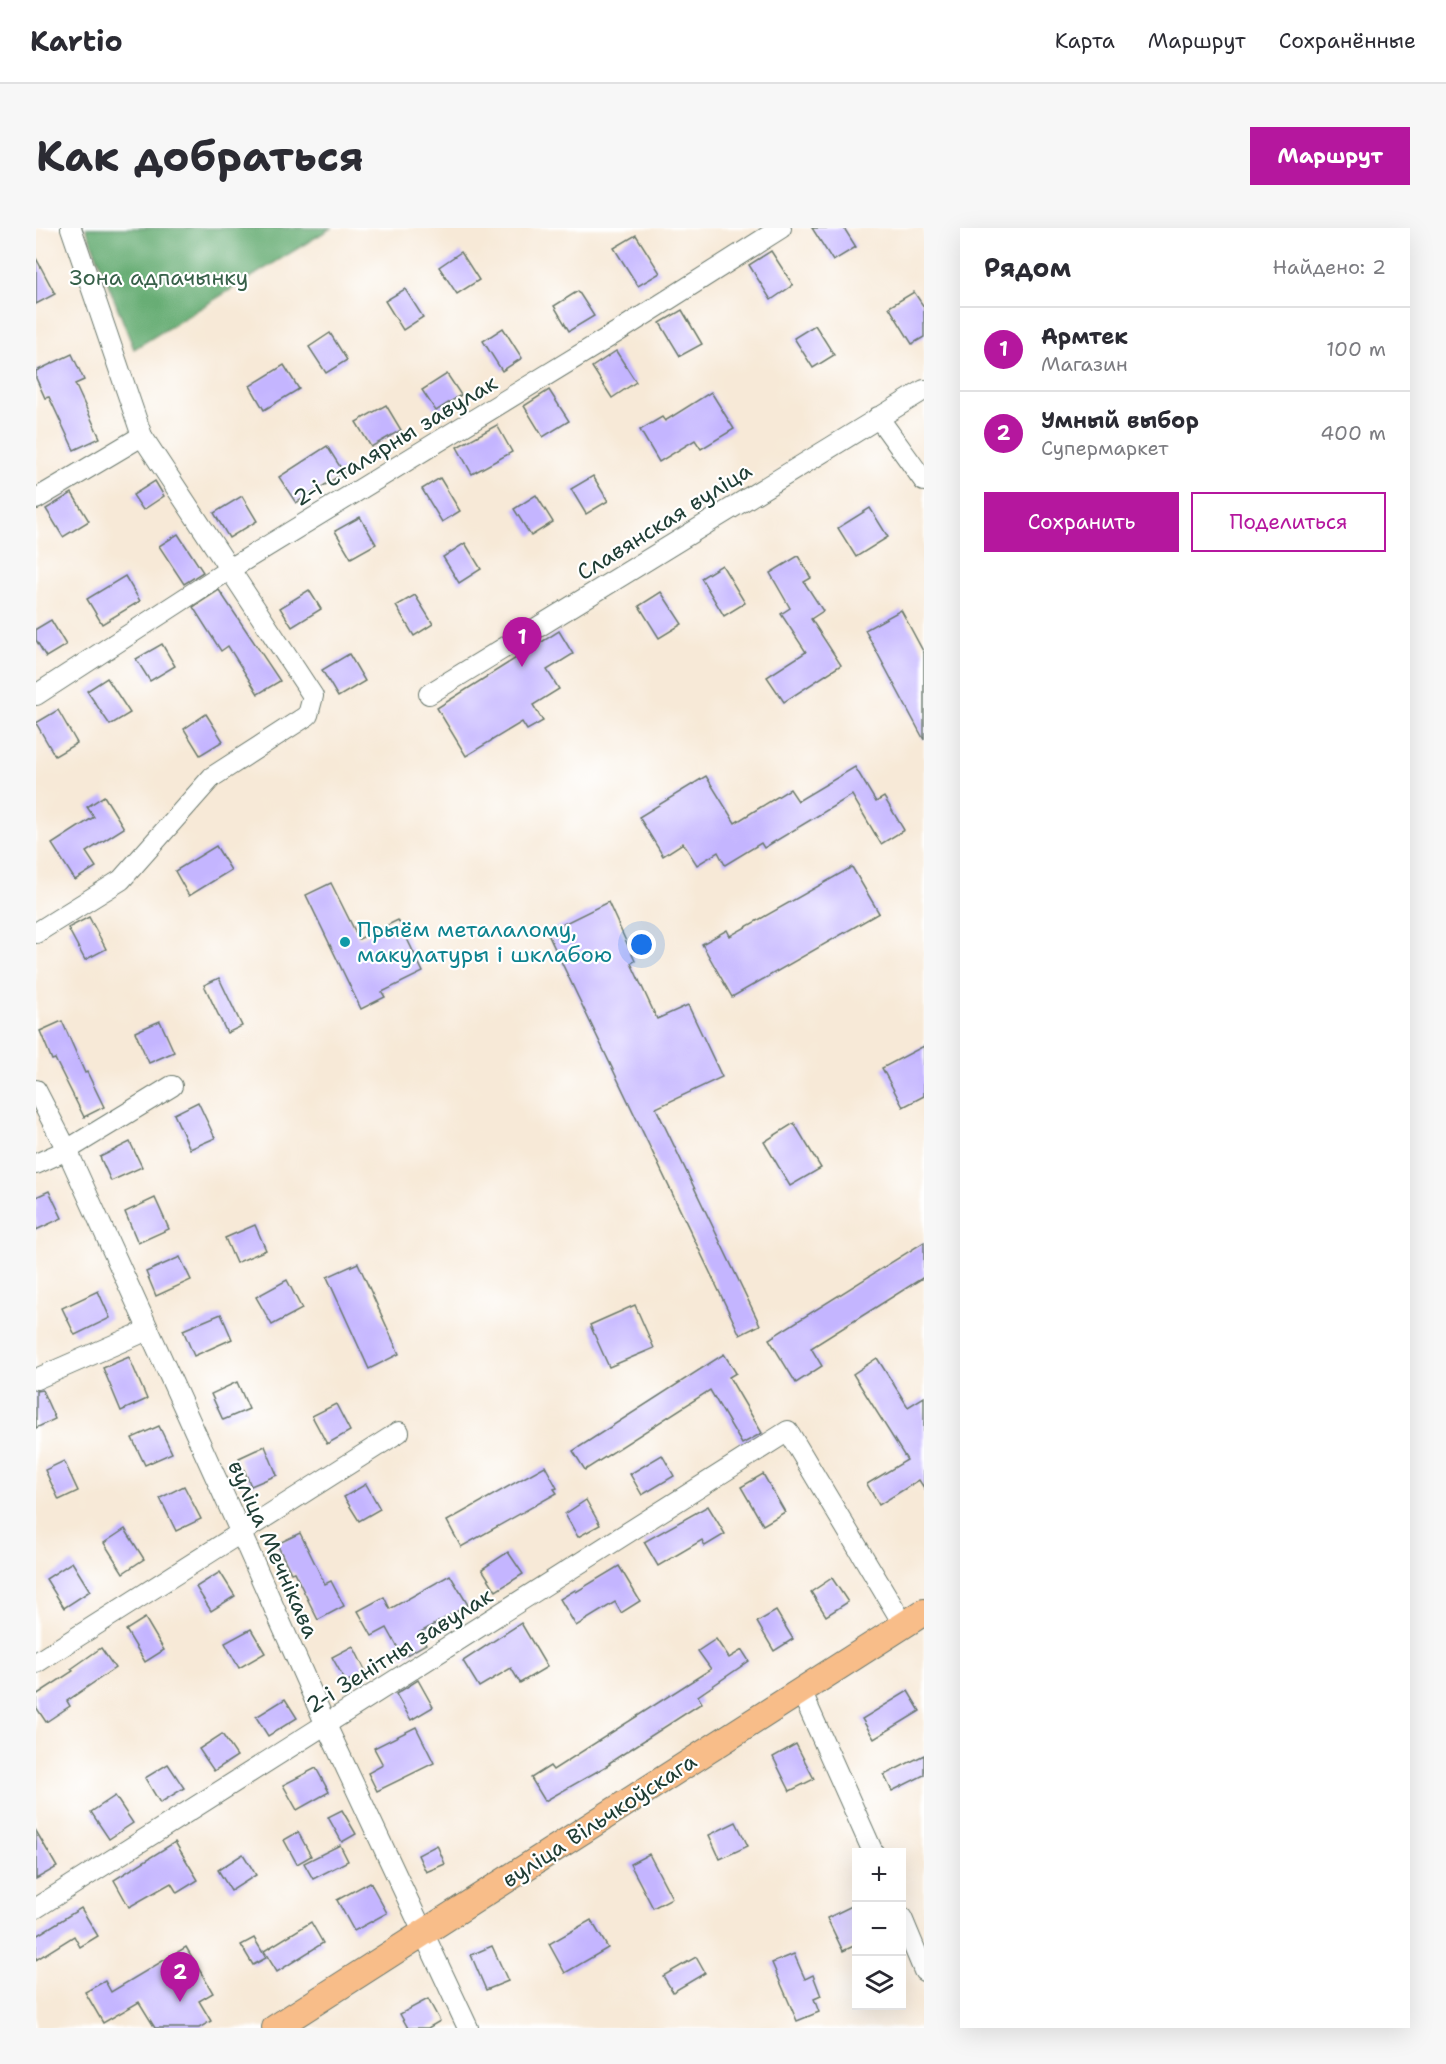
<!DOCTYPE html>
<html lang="ru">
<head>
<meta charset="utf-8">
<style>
	body { margin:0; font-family:"Shantell Sans",sans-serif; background:#f7f7f7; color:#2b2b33 }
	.controls { position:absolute; right:18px; bottom:18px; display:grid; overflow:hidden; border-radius:0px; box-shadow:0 6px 24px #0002 }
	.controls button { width:54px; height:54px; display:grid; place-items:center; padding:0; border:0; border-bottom:2px solid #e1e1e2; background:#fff; color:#2b2b33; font:30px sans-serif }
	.you { position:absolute; left:606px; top:717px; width:21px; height:21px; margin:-15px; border:4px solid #fff; border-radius:50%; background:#1a73e8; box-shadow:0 0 0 9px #1a73e833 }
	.badge { display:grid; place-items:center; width:39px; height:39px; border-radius:50%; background:#b5179e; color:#fff; font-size:20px; font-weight:700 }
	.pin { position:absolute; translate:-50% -50px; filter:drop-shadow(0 2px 3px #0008) }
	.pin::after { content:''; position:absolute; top:32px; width:21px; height:18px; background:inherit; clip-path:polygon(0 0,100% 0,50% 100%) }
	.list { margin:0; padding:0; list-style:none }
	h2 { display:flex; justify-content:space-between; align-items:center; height:78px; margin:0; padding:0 24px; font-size:26px }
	h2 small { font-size:20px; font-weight:400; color:#7c7c81 }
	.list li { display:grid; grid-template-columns:39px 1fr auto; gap:18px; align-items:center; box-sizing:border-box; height:84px; padding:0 24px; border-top:2px solid #e1e1e2 }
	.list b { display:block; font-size:22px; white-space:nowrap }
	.list p { margin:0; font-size:20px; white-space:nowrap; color:#7c7c81 }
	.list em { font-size:20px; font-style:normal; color:#7c7c81 }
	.actions { display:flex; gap:12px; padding:18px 24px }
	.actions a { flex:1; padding:14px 0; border:2px solid #b5179e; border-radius:0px; text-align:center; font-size:21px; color:#b5179e }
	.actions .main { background:#b5179e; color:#fff }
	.icon { flex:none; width:33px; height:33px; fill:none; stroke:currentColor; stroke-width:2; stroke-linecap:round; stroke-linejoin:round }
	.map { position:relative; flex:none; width:888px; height:1800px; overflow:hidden; border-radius:0px }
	header { display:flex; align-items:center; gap:36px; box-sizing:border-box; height:84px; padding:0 30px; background:#fff; border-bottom:2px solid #e1e1e2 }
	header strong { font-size:28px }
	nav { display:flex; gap:33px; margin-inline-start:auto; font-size:21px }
	.intro { display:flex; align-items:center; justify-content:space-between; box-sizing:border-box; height:144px; padding:0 36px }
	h1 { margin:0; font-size:42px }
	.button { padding:15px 27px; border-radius:0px; background:#b5179e; color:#fff; font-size:21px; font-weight:700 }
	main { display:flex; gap:36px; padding:0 36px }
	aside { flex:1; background:#fff; border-radius:0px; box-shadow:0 6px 24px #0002 }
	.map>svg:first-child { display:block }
</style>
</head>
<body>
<header>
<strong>Kartio</strong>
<nav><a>Карта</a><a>Маршрут</a><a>Сохранённые</a></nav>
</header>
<div class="intro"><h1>Как добраться</h1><a class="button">Маршрут</a></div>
<main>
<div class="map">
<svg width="888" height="1800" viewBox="0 0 888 1800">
	<rect width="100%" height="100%" fill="#fff"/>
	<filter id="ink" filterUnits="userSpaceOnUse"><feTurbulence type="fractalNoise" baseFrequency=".0167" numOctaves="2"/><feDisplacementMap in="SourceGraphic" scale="12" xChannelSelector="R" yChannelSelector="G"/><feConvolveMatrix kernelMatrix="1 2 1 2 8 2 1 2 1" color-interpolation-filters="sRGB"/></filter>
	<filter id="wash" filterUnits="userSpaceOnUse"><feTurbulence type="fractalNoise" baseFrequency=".008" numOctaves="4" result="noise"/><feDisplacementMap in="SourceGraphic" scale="24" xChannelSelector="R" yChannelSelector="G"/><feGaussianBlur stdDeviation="1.35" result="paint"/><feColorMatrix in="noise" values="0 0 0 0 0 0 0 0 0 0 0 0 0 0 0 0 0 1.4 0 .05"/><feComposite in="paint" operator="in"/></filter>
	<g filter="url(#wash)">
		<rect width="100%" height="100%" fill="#f7e9d7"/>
		<!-- forest -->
		<polygon fill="#67ad74" stroke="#437554" stroke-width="1.5" points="50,0 295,0 98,121"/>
		<g id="blocks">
			<!-- building -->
			<g fill="#c4b5ff">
				<polygon points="776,0 808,0 820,19 797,33"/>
				<polygon points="600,7 624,45 602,58 578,20"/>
				<polygon points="735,23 757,57 735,72 713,37"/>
				<polygon points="425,24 443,52 421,66 403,39"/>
				<polygon points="0,30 19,66 0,76"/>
				<polygon points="369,61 387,89 367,102 349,73"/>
				<polygon points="542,63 558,88 533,103 518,78"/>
				<polygon points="878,64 888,79 888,109 876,116 853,79"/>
				<polygon points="646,82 666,116 644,128 624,95"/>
				<polygon points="779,97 798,127 777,140 758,110"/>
				<polygon points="467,100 486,130 466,143 447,113"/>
				<polygon points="294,105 311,132 290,145 273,119"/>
				<polygon points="580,123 600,154 576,170 556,139"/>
				<polygon points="36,126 48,152 39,156 64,210 38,222 13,169 9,170 0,150 0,143"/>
				<polygon points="248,137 263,161 228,182 214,158"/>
				<polygon points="411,146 425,167 400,183 386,162"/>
				<polygon points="513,162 533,193 507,209 488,178"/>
				<polygon points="675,164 698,201 665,221 659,212 623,234 604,202 626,189 629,193"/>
				<polygon points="350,177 365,202 335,219 320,194"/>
				<polygon points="461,197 476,224 436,246 421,219"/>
				<polygon points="291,218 308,245 260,275 243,249"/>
				<polygon points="557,248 572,273 550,286 535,261"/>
				<polygon points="404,250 424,283 406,294 386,261"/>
				<polygon points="119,253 128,268 107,282 97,267"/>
				<polygon points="36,265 53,293 27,309 10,281"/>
				<polygon points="500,267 517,294 495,308 478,281"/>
				<polygon points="206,268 221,293 193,310 178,285"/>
				<polygon points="834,280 852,309 820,329 802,300"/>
				<polygon points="324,289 340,316 315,330 299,303"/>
				<polygon points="142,306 167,344 148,356 123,318"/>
				<polygon points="429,315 445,341 423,355 407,329"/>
				<polygon points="762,328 775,350 768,354 787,383 775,391 805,437 748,474 731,449 770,424 745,386 754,380 734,345"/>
				<polygon points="686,337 709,375 688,388 665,350"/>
				<polygon points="89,348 104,373 66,396 51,371"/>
				<polygon points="183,362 244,453 222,466 192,418 185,423 157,379"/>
				<polygon points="273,362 285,381 256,399 244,380"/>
				<polygon points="625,364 646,396 623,410 603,378"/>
				<polygon points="379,367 397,396 378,408 360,378"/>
				<polygon points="865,382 888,425 888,512 829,402"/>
				<polygon points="15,392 30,417 10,429 0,412 0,401"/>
				<polygon points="523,403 537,426 511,442 523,461 497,477 507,493 491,502 486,494 430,528 401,480"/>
				<polygon points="126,416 139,438 114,453 100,431"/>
				<polygon points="313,426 329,453 302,469 286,442"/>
				<polygon points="71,450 94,485 74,497 51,463"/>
				<polygon points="22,482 41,515 19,528 0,495"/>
				<polygon points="170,486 187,513 164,527 148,501"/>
				<polygon points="819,539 840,574 848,569 868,602 845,616 816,567 728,620 725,615 689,637 682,624 661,637 647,615 627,628 603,589 670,548 699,595 754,561 762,573"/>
				<polygon points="68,568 88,600 50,624 60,639 39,652 16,616 58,589 51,579"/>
				<polygon points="180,618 195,642 153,668 139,643"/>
				<polygon points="816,639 843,685 696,769 666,716 691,702 694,708"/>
				<polygon points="295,655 323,711 362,692 387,744 346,764 349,769 325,781 270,667"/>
				<polygon points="572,674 599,733 595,735 621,791 652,777 686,849 620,880 724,1097 704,1107 511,704"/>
				<polygon points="53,689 70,721 49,732 32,700"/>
				<polygon points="183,750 206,798 191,805 168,757"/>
				<polygon points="26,793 49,845 51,844 68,879 48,889 19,831 16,832 4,803"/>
				<polygon points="124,793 138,824 113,835 99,804"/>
				<polygon points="888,818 888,868 867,879 846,840"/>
				<polygon points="162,874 179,910 154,921 138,886"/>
				<polygon points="758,895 785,940 754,958 728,914"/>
				<polygon points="94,914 106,939 75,953 64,929"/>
				<polygon points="13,963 26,990 0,1002 0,969"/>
				<polygon points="119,970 133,1001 102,1015 89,984"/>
				<polygon points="219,997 230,1022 200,1035 189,1010"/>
				<polygon points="888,1014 888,1049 775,1120 786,1138 760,1155 733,1111"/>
				<polygon points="144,1029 155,1052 120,1068 110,1044"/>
				<polygon points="322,1035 363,1126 333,1141 291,1049"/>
				<polygon points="251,1052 266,1081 236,1097 220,1069"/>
				<polygon points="62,1063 74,1090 39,1107 26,1080"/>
				<polygon points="599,1077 618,1120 573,1139 554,1097"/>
				<polygon points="185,1086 196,1111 158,1128 147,1102"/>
				<polygon points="688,1126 700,1145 693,1149 726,1205 706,1216 674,1162 549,1242 537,1223"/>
				<polygon points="93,1129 111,1171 85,1183 67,1140"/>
				<polygon points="841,1130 872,1179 888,1169 888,1260 883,1252 843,1277 831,1256 871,1232 817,1146"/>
				<polygon points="201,1154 213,1181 187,1192 175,1166"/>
				<polygon points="6,1162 19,1191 0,1200 0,1163"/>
				<polygon points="300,1176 314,1203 291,1216 276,1188"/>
				<polygon points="123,1198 136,1225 109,1237 96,1210"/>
				<polygon points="229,1218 241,1247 215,1258 203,1230"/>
				<polygon points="626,1227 638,1248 606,1267 594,1246"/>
				<polygon points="28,1233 42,1263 23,1272 9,1242"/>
				<polygon points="509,1238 521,1260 518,1261 521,1265 425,1319 411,1293"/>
				<polygon points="727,1246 749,1284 727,1297 705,1259"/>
				<polygon points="330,1256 344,1281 323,1293 308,1269"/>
				<polygon points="148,1258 165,1291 140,1303 124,1270"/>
				<polygon points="550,1272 564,1297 542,1309 529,1286"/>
				<polygon points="672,1278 689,1306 669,1318 666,1312 622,1338 608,1314"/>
				<polygon points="89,1301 108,1331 87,1345 68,1315"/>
				<polygon points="264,1305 289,1356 295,1353 308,1378 282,1392 258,1344 255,1345 241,1316"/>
				<polygon points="472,1324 487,1346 460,1363 446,1341"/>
				<polygon points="36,1334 54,1363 28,1380 10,1351"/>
				<polygon points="583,1338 604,1373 585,1385 579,1374 540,1398 524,1371 539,1362 540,1364"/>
				<polygon points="184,1344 199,1368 175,1383 160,1359"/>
				<polygon points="414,1347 432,1377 383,1405 390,1416 367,1429 351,1400 336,1408 322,1383 348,1369 354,1381"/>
				<polygon points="796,1350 812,1374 790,1388 775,1364"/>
				<polygon points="740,1383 757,1411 738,1423 721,1394"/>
				<polygon points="109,1390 128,1422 109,1434 90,1402"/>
				<polygon points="485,1395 511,1439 484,1455 475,1440 443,1459 427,1433"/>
				<polygon points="215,1401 229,1425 203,1440 189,1415"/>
				<polygon points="680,1411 693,1430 706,1422 713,1433 662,1468 666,1475 573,1535 574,1536 509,1573 495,1550 514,1538 517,1542 675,1441 662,1423"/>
				<polygon points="317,1418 330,1444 310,1454 296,1429"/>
				<polygon points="65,1420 79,1440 31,1473 34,1478 10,1494 0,1479 0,1467 37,1443 35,1441"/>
				<polygon points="382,1452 397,1479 375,1492 360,1466"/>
				<polygon points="872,1463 884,1483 838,1511 826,1491"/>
				<polygon points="249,1471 261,1490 232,1508 220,1489"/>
				<polygon points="380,1499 398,1535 341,1563 332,1545 347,1537 338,1520"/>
				<polygon points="186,1506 201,1528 178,1543 163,1521"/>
				<polygon points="760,1516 778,1551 754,1563 737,1529"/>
				<polygon points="888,1527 888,1547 856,1563 848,1547"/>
				<polygon points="132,1536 148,1560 124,1575 109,1550"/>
				<polygon points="280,1540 293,1564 261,1582 247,1557"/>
				<polygon points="79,1568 97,1595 73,1611 55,1584"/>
				<polygon points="306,1582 320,1606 306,1614 292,1589"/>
				<polygon points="700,1594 712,1618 684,1631 673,1607"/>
				<polygon points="0,1603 21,1639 0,1651"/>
				<polygon points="262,1604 275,1628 261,1636 248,1612"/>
				<polygon points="139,1614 162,1652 141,1665 135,1655 93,1679 78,1652"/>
				<polygon points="304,1617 312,1633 277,1651 268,1635"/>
				<polygon points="401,1617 409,1636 390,1644 382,1627"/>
				<polygon points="207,1626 220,1647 195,1663 182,1642"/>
				<polygon points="613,1626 636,1670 617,1680 594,1636"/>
				<polygon points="334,1654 351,1685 318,1703 301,1672"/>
				<polygon points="820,1676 820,1717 807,1723 791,1690"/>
				<polygon points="45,1680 62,1708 44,1719 38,1708 0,1732 0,1708"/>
				<polygon points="555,1692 572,1720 529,1745 513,1716"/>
				<polygon points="275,1694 287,1715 241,1744 228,1723"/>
				<polygon points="218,1710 230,1730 217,1737 205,1717"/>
				<polygon points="456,1718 472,1753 450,1762 435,1727"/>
				<polygon points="150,1719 177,1765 163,1773 175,1793 163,1800 119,1800 103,1774 67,1795 49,1764 69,1753 75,1764"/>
				<polygon points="758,1726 769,1751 777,1747 785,1768 778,1771 783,1784 761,1793 736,1735"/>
				<polygon points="660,1729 669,1745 637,1764 627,1748"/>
				<polygon points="392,1771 404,1793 392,1800 372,1800 364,1786"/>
			</g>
		</g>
	</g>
	<g filter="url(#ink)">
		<use href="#blocks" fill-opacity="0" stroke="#6b796d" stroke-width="1.5"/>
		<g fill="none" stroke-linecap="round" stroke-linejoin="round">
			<!-- minor casing -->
			<g stroke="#6b796d" stroke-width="22">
				<g id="minor">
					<polyline points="842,189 888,253"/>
					<polyline points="0,271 106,208"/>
					<polyline points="393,466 888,162"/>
					<polyline points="0,467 194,341 586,101 745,0"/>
					<polyline points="0,705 85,652 176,549 272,487 277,468 106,208 35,0"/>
					<polyline points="0,862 31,922 204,1303 290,1497 432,1800"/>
					<polyline points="0,936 31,922 136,858"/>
					<polyline points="0,1151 112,1102"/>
					<polyline points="0,1435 363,1204"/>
					<polyline points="765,1463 837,1624"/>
					<polyline points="0,1680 752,1203 868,1397"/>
					<polyline points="866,1690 888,1743"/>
				</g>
			</g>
			<!-- major casing -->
			<g stroke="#6b796d" stroke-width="28">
				<polyline id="major" points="239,1800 888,1384"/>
			</g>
			<!-- minor -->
			<use href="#minor" stroke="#fff" stroke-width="20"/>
			<!-- major -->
			<use href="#major" stroke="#f8bd89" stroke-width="26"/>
		</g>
	</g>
	<!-- markers -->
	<circle fill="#0f9aa8" stroke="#fff" stroke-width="2" cx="309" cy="714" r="6"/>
	<g text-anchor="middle" stroke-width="4.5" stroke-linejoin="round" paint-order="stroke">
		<!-- park labels -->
		<g font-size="22" fill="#376049" stroke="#fff">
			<text x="123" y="57">Зона адпачынку</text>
		</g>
		<!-- street labels -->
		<g font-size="22" fill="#1f3d34" stroke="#fff">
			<text transform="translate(359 212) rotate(-31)" y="8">2-і Сталярны завулак</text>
			<text transform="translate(628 293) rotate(-32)" y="8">Славянская вуліца</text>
			<text transform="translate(238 1321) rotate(66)" y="8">вуліца Мечнікава</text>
			<text transform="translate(363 1422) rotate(-32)" y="8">2-і Зенітны завулак</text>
			<text transform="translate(563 1592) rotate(-33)" y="8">вуліца Вільчкоўскага</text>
		</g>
		<!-- culture labels -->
		<g font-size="22" fill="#0d838f" stroke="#fff" text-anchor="start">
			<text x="321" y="709">Прыём металалому,<tspan x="321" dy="25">макулатуры і шклабою</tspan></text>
		</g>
	</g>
</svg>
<div class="controls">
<button>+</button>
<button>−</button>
<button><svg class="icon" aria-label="layers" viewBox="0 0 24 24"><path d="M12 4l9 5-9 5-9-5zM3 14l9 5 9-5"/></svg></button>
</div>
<div class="you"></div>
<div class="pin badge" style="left:486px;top:439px">1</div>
<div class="pin badge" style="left:144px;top:1774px">2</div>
</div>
<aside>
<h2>Рядом<small>Найдено: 2</small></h2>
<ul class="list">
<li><span class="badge">1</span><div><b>Армтек</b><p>Магазин</p></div><em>100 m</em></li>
<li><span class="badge">2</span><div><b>Умный выбор</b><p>Супермаркет</p></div><em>400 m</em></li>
</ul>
<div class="actions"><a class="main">Сохранить</a><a>Поделиться</a></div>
</aside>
</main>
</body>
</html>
